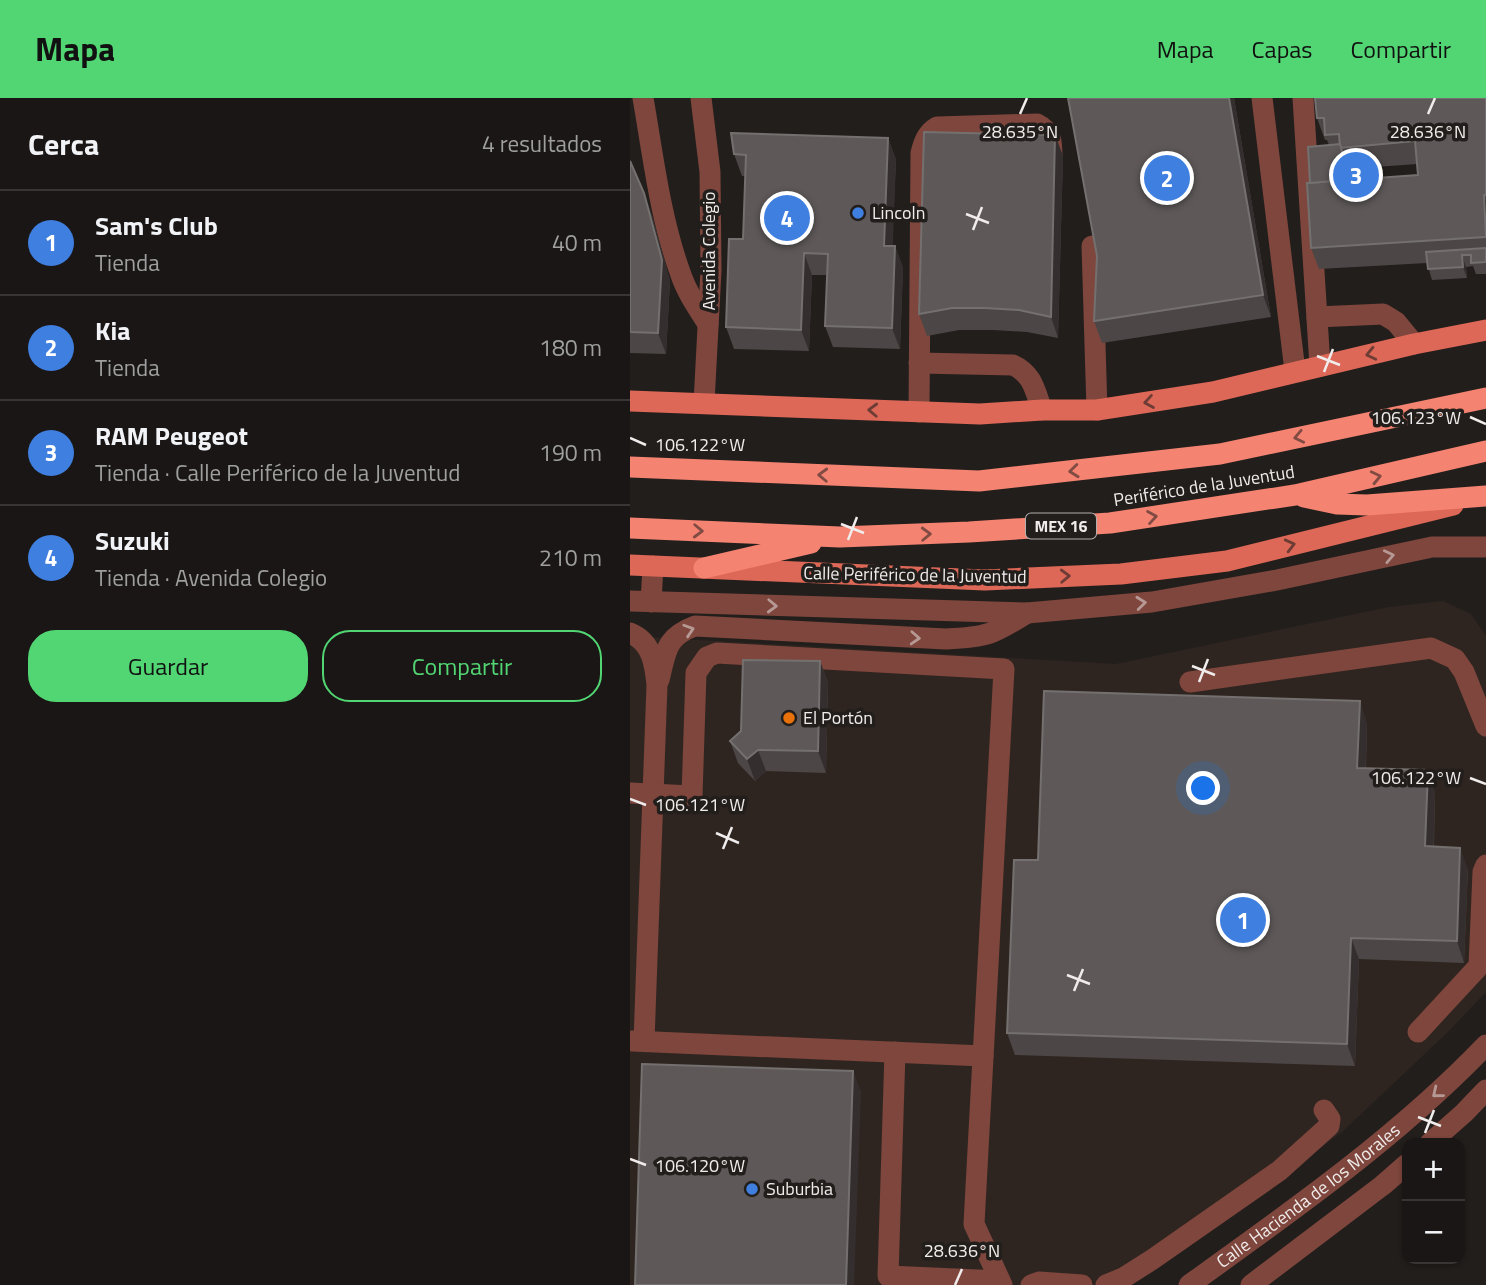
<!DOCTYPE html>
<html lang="es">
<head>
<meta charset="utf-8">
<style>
	body { margin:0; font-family:"Titillium Web",sans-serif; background:#272322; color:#f1f3f6 }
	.controls { position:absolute; right:21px; bottom:21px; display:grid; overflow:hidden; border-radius:14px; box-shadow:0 2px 5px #0004 }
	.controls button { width:63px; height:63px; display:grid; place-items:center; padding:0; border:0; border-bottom:2px solid #383534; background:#1a1615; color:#f1f3f6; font:35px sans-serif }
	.you { position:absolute; left:574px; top:691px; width:24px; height:24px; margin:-18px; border:5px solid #fff; border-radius:50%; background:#1a73e8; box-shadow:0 0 0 10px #1a73e833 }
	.badge { display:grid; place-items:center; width:46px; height:46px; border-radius:50%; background:#52d673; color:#fff; font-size:23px; font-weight:700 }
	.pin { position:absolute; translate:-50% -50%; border:4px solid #fff; box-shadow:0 2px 7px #0006 }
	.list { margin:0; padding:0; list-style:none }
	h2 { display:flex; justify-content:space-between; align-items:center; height:91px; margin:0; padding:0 28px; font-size:30px }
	h2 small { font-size:23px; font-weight:400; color:#9f9fa0 }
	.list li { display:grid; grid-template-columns:46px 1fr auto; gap:21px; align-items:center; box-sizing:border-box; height:105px; padding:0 28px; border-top:2px solid #383534 }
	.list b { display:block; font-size:26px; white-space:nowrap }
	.list p { margin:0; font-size:23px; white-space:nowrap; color:#9f9fa0 }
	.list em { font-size:23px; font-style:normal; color:#9f9fa0 }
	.actions { display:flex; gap:14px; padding:21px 28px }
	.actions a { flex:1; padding:16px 0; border:2px solid #52d673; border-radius:28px; text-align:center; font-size:24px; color:#52d673 }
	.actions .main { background:#52d673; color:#111 }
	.map { position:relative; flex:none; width:856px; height:1187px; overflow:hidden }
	header { display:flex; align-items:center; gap:42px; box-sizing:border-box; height:98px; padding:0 35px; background:#52d673; color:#111 }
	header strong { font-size:33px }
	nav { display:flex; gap:38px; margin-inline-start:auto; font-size:24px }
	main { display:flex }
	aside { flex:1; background:#1a1615 }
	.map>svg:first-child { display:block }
</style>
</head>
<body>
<header>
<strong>Mapa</strong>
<nav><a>Mapa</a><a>Capas</a><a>Compartir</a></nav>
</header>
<main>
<aside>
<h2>Cerca<small>4 resultados</small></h2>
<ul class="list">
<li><span class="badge" style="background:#3f7fe0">1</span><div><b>Sam's Club</b><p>Tienda</p></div><em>40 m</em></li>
<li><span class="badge" style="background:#3f7fe0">2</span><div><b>Kia</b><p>Tienda</p></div><em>180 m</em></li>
<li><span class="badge" style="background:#3f7fe0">3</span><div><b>RAM Peugeot</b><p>Tienda · Calle Periférico de la Juventud</p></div><em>190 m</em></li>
<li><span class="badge" style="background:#3f7fe0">4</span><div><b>Suzuki</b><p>Tienda · Avenida Colegio</p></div><em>210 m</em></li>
</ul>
<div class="actions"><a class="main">Guardar</a><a>Compartir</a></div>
</aside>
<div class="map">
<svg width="856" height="1187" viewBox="0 0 856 1187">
	<rect width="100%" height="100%" fill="#221e1c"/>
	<!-- built -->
	<polygon fill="#2f2520" points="813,503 841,516 856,538 856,894 818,934 712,1034 577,1135 497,1187 0,1187 0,538 486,566 759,509"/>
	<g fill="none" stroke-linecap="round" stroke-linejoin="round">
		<!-- minor -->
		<g stroke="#7e463c" stroke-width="21">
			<path d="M13,0C23,57 30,119 50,174C56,193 67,209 78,226"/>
			<polyline points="71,0 80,74 81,172 74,305"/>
			<polyline points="632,0 665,273"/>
			<polyline points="673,0 690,268"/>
			<polyline points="462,148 467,312"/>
			<polyline points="687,219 753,216 766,224 784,246"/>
			<path d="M289,265L383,267C403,276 405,293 412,312"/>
			<path d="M289,314L291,55C294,43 297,35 307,29L407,26C423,34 422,46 422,63"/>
			<polyline points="0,503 397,515 522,504 647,482 802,449 856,449"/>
			<polyline points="21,504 23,468"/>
			<path d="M0,535C22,544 25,566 27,587L14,943"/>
			<path d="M29,582C36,554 35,539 65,528L316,541C357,539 362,537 397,515"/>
			<polyline points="560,584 801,550 825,561 834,574 856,628"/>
			<polyline points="0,695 62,698 66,575 77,559 87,555 374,571 344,1126 372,1187"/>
			<polyline points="788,934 849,868 853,774 856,767"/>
			<polyline points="2,943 353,958"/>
			<polyline points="265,954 258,1178 370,1183"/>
			<polyline points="800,1045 834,1015 856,992"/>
			<polyline points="401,1187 409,1184 452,1187"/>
			<polyline points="476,1187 493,1180 523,1161 649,1073 699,1028 700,1021 694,1012"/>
			<path id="s1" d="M559,1187C661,1114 769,1038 856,947"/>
			<polyline points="621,1187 753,1087 777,1066"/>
		</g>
		<!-- major -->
		<g stroke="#de6857" stroke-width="21">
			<polyline points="0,303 350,316 412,312 467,312 583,294 784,246 856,232"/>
			<polyline points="0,467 355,482 491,476 597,463 823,407"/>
		</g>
		<!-- highway -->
		<g stroke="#f48371" stroke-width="21">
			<polyline points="0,369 349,383 590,356 856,300"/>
			<polyline points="674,399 707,406 737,407 856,398"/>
			<polyline points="0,430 210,439 339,434 480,425 665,397 856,353"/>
			<polyline points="74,470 181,445"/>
		</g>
	</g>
	<!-- wall -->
	<g fill="#4c4746" fill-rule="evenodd">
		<polygon points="604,0 641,219 472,245 464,223"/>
		<path d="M856,0V176H846L843,168L836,169L837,180L802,182L797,165L689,171L681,150L699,47L697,42H695L687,20ZM787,66L788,77L719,82L718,71Z"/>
		<polygon points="425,37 433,58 428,240 397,234 363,232 329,232 297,238 289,216"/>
		<polygon points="258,40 266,62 262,148 265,148 273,170 270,251 203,249 195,228 197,177 182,177 179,253 104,251 96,229 113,141 115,78 112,78 104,56"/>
		<polygon points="0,64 22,117 40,183 36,256 0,255"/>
		<polygon points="190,563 198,585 196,675 136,673 125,683 108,665 100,643"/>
		<polygon points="737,625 736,670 805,694 804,749 838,771 834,865 729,861 725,968 385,957 377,935 408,762"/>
	</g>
	<!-- shaded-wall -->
	<g fill="#342f2e">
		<polygon points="599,0 604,0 641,219 633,197"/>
		<polygon points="425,37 433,58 428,240 421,219"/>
		<polygon points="258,40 266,62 262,169 254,148"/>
		<polygon points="714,60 718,71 720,104 716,93"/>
		<polygon points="14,95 22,117 40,183 36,256 28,235"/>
		<polygon points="854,97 856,103 856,131"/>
		<polygon points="265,148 273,170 270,251 262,230"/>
		<polygon points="174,155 182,177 179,253 171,232"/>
		<polygon points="832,157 836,169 837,180 833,169"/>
		<polygon points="190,563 198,585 196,675 188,653"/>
		<polygon points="730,603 737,625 735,692 727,670"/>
		<polygon points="128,652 136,673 125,683 117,661"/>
		<polygon points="798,672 805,694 803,770 795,748"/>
		<polygon points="830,750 838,771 834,865 827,843"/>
		<polygon points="721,840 729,861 725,968 717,946"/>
		<polygon points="223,973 231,994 224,1187 216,1187"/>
	</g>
	<!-- building -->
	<g fill="#5e5958" stroke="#74706f" stroke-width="2">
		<polygon points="438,0 599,0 633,197 464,223 467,158"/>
		<polygon points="685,0 856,0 856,97 854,97 856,139 681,150 677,85 788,77 785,43 710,50 709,36 695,37 694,20 687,20"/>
		<polygon points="294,34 425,37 421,219 389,212 355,210 322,210 289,216"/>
		<polygon points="101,35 258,40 254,148 265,148 262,230 195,228 198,156 174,155 171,232 96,229 99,141 113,141 116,57 104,56"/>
		<polygon points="710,46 714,60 715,82 680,85 678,49"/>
		<polygon points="0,63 14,95 32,162 28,235 0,234"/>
		<polygon points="856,150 856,164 841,165 841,157 832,157 833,169 798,171 796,154"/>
		<polygon points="113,562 190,563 188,653 128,652 117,661 100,643 111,633"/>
		<polygon points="414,593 730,603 727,670 798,672 795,748 830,750 827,843 721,840 717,946 377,935 384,762 408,762"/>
		<polygon points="12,966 223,973 216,1187 5,1187"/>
	</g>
	<!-- one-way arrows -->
	<defs><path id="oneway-chevron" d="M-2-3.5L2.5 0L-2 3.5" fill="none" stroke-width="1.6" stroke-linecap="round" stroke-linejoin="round" transform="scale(1.75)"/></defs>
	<g stroke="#6d3c34">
		<use href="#oneway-chevron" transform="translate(741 256) rotate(167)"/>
		<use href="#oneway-chevron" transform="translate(519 304) rotate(171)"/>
		<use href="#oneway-chevron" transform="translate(243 312) rotate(-178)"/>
		<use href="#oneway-chevron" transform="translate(660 447) rotate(-14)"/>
		<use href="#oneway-chevron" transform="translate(435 478) rotate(-2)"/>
	</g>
	<g stroke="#804b42">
		<use href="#oneway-chevron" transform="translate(669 339) rotate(168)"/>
		<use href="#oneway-chevron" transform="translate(444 373) rotate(174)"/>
		<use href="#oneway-chevron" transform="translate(193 377) rotate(-178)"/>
		<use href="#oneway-chevron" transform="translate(746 379) rotate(-13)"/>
		<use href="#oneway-chevron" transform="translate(522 419) rotate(-9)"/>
		<use href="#oneway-chevron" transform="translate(68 433) rotate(2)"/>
		<use href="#oneway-chevron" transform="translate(296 436) rotate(-2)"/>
	</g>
	<g stroke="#b69994">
		<use href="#oneway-chevron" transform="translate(759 458) rotate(-12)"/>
		<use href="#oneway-chevron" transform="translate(511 505) rotate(-6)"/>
		<use href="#oneway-chevron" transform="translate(142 508) rotate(2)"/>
		<use href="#oneway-chevron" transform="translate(59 532) rotate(-18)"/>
		<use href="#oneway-chevron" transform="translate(285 540) rotate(3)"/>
		<use href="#oneway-chevron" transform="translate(807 995) rotate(141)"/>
	</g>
	<!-- ticks -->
	<path fill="none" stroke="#efeceb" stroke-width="2.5" d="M390,16L397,0M798,16L805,0M336,116L359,125M343,132L352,109M687,258L710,267M694,274L703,251M840,319L856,326M0,340L16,347M211,426L234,435M218,442L227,419M562,568L585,577M569,584L578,561M840,680L856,686M0,701L16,707M86,735L109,745M93,751L102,729M437,877L460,886M444,893L453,871M788,1019L811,1028M795,1035L804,1012M0,1061L16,1067M325,1187L332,1171"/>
	<!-- markers -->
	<g fill="#3f7fe0" stroke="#221e1c" stroke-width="2.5">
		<circle cx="228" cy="115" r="7"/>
		<circle cx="122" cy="1091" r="7"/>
	</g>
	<circle fill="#e8710a" stroke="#221e1c" stroke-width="2.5" cx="159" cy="620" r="7"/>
	<g text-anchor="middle" stroke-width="7" stroke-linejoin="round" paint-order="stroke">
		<!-- shield labels -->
		<rect fill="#221e1c" stroke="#b2aead" stroke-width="2" x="396" y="415.5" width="70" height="25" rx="5"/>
		<g font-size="16" font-weight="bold" fill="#efeceb">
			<text x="431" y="434">MEX 16</text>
		</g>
		<!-- poi labels -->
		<g font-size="18" fill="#efeceb" stroke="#221e1c" text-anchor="start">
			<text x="242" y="121">Lincoln</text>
			<text x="173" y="626">El Portón</text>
			<text x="136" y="1097">Suburbia</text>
		</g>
		<!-- street labels -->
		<g font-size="18" fill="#efeceb" stroke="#221e1c">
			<text transform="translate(79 153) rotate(-90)" y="6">Avenida Colegio</text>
			<text transform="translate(574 388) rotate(-9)" y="6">Periférico de la Juventud</text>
			<text transform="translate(285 477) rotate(1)" y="6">Calle Periférico de la Juventud</text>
			<text dy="6" stroke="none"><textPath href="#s1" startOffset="149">Calle Hacienda de los Morales</textPath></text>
		</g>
	</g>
	<g font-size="18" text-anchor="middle" fill="#efeceb" stroke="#221e1c" stroke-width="7" stroke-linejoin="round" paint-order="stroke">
		<text x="390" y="40">28.635°N</text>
		<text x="798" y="40">28.636°N</text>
		<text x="786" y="326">106.123°W</text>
		<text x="70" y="353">106.122°W</text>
		<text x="786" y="686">106.122°W</text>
		<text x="70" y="713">106.121°W</text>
		<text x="70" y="1074">106.120°W</text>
		<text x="332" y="1159">28.636°N</text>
	</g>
</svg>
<div class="controls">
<button>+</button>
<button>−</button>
</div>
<div class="you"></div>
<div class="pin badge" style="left:613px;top:822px;background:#3f7fe0">1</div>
<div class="pin badge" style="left:537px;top:80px;background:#3f7fe0">2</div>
<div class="pin badge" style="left:726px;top:77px;background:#3f7fe0">3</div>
<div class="pin badge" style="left:157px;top:120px;background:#3f7fe0">4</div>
</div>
</main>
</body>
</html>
